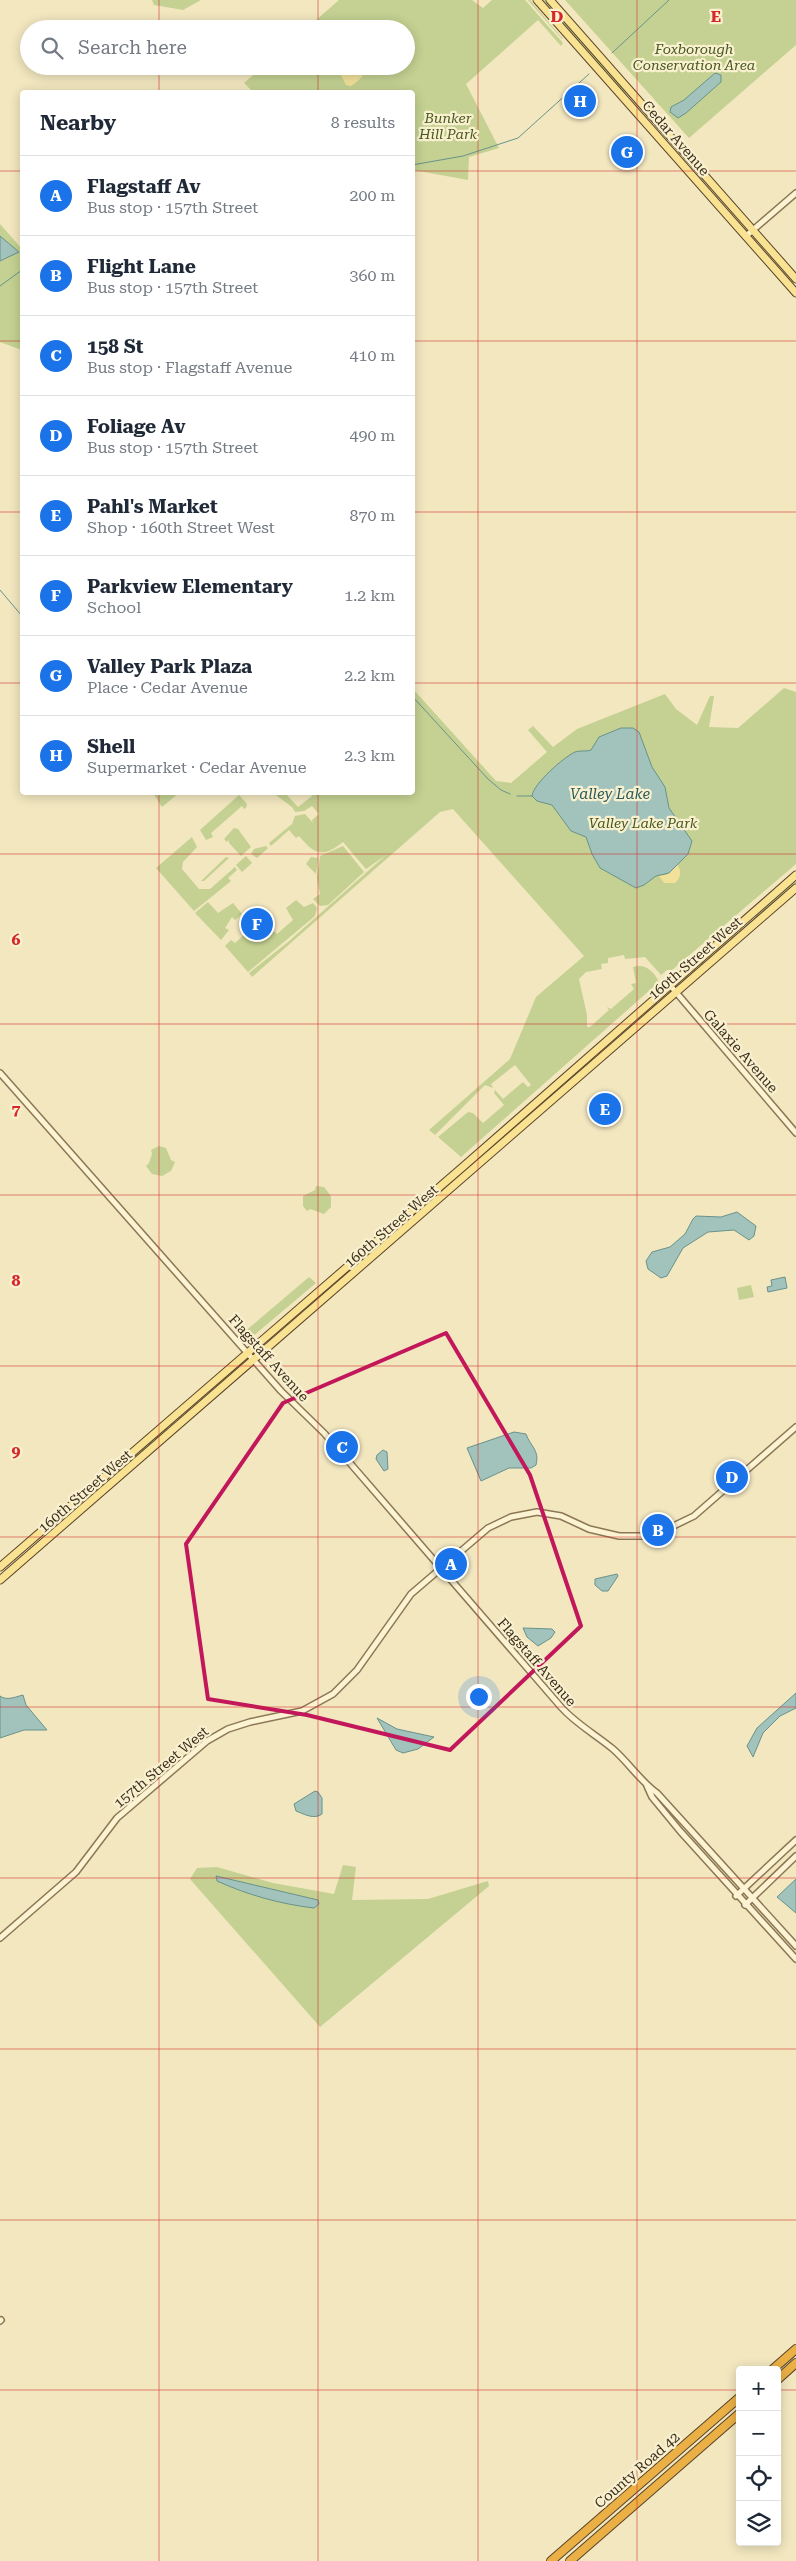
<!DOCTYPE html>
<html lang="en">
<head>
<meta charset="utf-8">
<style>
	body { margin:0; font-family:"Roboto Serif",serif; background:#f6f6f7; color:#1f2937 }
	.controls { position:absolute; right:15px; bottom:15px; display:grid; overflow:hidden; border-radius:5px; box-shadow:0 2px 12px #0003 }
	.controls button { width:45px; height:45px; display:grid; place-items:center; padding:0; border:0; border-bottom:1px solid #e0e1e3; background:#fff; color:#1f2937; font:25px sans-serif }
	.you { position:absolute; left:478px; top:1696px; width:18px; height:18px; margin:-12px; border:4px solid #fff; border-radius:50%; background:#1a73e8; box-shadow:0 0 0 8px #1a73e833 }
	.badge { display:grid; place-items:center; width:32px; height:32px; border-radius:50%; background:#1a73e8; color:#fff; font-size:16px; font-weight:700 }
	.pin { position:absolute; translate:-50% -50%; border:2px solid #fff; box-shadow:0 1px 5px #0006 }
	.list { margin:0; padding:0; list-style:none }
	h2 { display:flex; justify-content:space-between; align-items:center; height:65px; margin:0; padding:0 20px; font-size:21px }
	h2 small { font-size:16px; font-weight:400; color:#747a83 }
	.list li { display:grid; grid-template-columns:32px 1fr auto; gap:15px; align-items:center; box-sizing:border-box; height:80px; padding:0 20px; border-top:1px solid #e0e1e3 }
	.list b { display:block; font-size:19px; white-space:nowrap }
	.list p { margin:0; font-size:16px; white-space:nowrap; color:#747a83 }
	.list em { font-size:16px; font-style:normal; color:#747a83 }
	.icon { flex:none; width:28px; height:28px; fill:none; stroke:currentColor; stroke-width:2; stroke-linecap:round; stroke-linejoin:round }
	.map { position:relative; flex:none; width:796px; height:2561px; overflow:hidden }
	.search { position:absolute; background:#fff; box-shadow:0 2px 12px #0003; left:20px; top:20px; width:395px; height:55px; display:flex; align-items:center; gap:12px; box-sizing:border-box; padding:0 18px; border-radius:28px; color:#747a83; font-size:19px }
	.panel { position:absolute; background:#fff; box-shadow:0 2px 12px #0003; left:20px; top:90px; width:395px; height:705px; border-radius:5px }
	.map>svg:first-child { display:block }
</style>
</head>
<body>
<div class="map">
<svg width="796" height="2561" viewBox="0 0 796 2561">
	<rect width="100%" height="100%" fill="#f2e7bf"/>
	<!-- green -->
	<g fill="#c4d192">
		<polygon points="152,0 201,0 183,10 154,5"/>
		<polygon points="339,0 472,0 483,8 492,0 525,0 563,43 561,46 538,20 466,84 499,148 469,157 468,180 413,170 412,92 253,92 244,83 263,66 406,66 406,29 306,29"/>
		<polygon points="528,0 530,0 563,39 562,39"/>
		<polygon points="541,0 546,0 627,91 624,94"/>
		<polygon points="565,0 796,0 796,45 689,138"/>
		<polygon points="0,224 22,249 22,350 0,342 0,261 18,252 0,236"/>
		<path d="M784,688L796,692V864L672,970H667L661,975L645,957L625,959L624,955L608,958V963L601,964L602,969L586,972L579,979L587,1015V1027H590L609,1010L607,1007L611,1009L634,989L631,984L636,983L633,967C645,963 654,971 659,982L461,1157L438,1137L468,1112L473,1113L483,1123L504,1105L494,1093L495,1090L503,1099L523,1082L528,1087L531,1085L515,1065L491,1084L493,1088L485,1085L435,1135L429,1130L510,1059L536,997L584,956L453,809L440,812L252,977L249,973L288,942L386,855L366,869L343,842C323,858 315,855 299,836L296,838L289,830L271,846L269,843L292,824L295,816L305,814L313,823L312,820L319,814L312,806L304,811L295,812L292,807L273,793H285L298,807L312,796L310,793L412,792L413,689L496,781L511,783L547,752L528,730L533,726L553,747L577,729L665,694L676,709L697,725L710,696H714L709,727L738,728Z"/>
		<polygon points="153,793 153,792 179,793 162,807"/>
		<polygon points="239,795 247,804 246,808 244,809 242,806 211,833 213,837 206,840 200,830"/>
		<polygon points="234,828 238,829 251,847 241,856 229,843 229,840 227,842 224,839"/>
		<polygon points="192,837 197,847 183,862 182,869 199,889 210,889 235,867 237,870 228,878 231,881 194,911 156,868"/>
		<polygon points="266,846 268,848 257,858 251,854 254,849"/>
		<polygon points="343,846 364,872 328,905 320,906 313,899 320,894 317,878 320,856"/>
		<polygon points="246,856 252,863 242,872 236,865"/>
		<polygon points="226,857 229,858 204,881 201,881"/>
		<polygon points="311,857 318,858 316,874 306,864"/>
		<polygon points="796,879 796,884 756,918 754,915"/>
		<polygon points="296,900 304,907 313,903 317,908 315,916 248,972 225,946 231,940 235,943 257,923 261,927 266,923 277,934 293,920 286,908"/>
		<polygon points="208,902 218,913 233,903 242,914 235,920 232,917 225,928 229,930 221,940 195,913"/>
		<polygon points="590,1059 592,1061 547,1102 544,1100"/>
		<polygon points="159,1146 166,1148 171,1160 175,1162 171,1171 162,1176 152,1174 146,1166 149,1163 152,1154 151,1150"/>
		<polygon points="316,1186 324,1187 331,1196 331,1207 324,1214 310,1209 307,1211 303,1206 303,1196 315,1190"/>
		<polygon points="309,1277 316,1283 252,1337 248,1339 242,1334"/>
		<polygon points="751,1285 754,1297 739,1300 737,1288"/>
		<polygon points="167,1427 169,1430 117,1475 114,1472"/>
		<polygon points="343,1865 356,1867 352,1900 428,1899 488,1881 489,1886 320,2027 190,1879 197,1868 217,1867 273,1883 334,1894"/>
	</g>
	<!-- sand -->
	<g fill="#f1e199">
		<path d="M339,66H364C365,77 358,81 351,86L346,85L339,71Z"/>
		<path d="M677,864C682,871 681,878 675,883H664L659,876L666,875Z"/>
	</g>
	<!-- water -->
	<g fill="#a2c3bc" stroke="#69928b">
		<polygon points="715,73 721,75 721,82 686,113 678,118 670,112 671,107 684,100"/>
		<polygon points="0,236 19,252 0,261"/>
		<path d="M621,728H633L639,732L652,767L665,787L669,808L692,841L688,854L669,873L656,876L644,885L636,888L600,868L592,854L586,837L571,831L552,805L537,801L532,796C533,784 564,757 575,752C580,750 586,752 591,750L599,737Z"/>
		<polygon points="737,1212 756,1226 754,1236 749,1240 734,1230 708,1232 683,1248 667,1276 661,1278 648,1269 646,1261 652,1252 670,1247 685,1234 693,1219 696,1216 721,1217"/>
		<polygon points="785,1277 787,1288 768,1292 767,1287 772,1286 771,1280"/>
		<path d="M514,1432L526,1434C530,1446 540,1450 536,1465L531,1468H509L481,1481L467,1448Z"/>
		<polygon points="383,1450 387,1452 388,1469 384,1471 376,1459 377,1455"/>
		<polygon points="617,1574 618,1576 608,1591 602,1591 595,1585 595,1579"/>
		<polygon points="523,1628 552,1629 555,1632 551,1638 538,1646 527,1637"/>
		<polygon points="796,1693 796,1708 780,1716 763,1733 753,1757 747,1746 757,1728"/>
		<path d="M23,1695L26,1705L47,1730H24L0,1738V1696C7,1701 15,1697 23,1695Z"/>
		<polygon points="377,1718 397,1729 434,1737 418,1749 403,1753 396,1750"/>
		<path d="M315,1791L318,1792L322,1798V1814C314,1820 304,1814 296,1811L294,1804Z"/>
		<path d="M216,1876L318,1900L319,1904L314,1908C280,1904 248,1895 217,1881Z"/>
		<polygon points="796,1879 796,1913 777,1897"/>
	</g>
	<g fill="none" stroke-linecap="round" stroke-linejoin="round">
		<!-- stream -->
		<g stroke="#69928b" stroke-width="1">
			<polyline points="612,53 669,0"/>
			<polyline points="412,165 463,156 518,138 589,74"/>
			<polyline points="0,286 22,270"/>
			<polyline points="0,590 22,616"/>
			<polyline points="412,696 488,779 501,790 510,794"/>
			<polyline points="517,796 532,796"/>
		</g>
		<!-- minor casing -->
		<g stroke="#8c7755" stroke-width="8">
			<g id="minor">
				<polyline points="746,236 796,193"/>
				<polyline points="669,984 796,1133"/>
				<path d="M0,1073L281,1391L324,1433L561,1707C576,1724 595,1734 613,1749C629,1763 640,1781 657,1793L796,1946"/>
				<polyline points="647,1786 652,1797 680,1831 796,1959"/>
				<polyline points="736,1896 796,1840"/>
				<polyline points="745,1905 796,1856"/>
				<polyline points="0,1938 76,1872 117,1818 207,1741 228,1729 250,1722 302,1711 333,1694 357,1670 411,1594 488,1528 511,1517 537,1512 561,1516 589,1529 619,1536 644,1536 661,1532 694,1516 796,1427"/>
				<polyline points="0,2321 1,2320"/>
			</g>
		</g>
		<!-- major casing -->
		<g stroke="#59442a" stroke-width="9">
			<g id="major">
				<polyline points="537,0 796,293"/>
				<polyline points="550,0 796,279"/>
				<polyline points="0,1567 465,1165 796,875"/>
				<polyline points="0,1580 796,888"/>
			</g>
		</g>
		<!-- highway casing -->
		<g stroke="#59442a" stroke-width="10">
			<g id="highway">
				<polyline points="772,2370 796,2349"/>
				<polyline points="777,2380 796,2363"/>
				<polyline points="551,2561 740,2397"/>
				<polyline points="570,2561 740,2413"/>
			</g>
		</g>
		<!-- minor -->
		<use href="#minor" stroke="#fcf3d3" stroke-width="5"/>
		<!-- major -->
		<use href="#major" stroke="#f9e292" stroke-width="7"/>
		<!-- highway -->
		<use href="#highway" stroke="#eab046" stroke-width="8"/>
	</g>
	<!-- marked area -->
	<path fill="none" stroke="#c2185b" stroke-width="4" stroke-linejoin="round" d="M446,1333L530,1475L581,1626L450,1750L307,1715L208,1699L186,1544L283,1403Z"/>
	<!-- grid -->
	<path fill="none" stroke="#d62828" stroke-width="1" stroke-opacity="0.55" d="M159,0V29M318,0V29M478,0V2561M637,0V2561M159,66V92M318,66V92M0,171H22M412,171H796M0,341H22M412,341H796M0,512H22M412,512H796M0,683H22M412,683H796M159,792V2561M318,792V2561M0,854H796M0,1024H796M0,1195H796M0,1366H796M0,1537H796M0,1707H796M0,1878H796M0,2049H796M0,2220H796M0,2390H740M777,2390H796"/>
	<g text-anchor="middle" stroke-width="4.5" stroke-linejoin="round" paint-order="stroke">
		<!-- park labels -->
		<g font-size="14" font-style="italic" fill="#465920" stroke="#f9f0cf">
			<text x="694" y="54">Foxborough<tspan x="694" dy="16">Conservation Area</tspan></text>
			<text x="448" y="123">Bunker<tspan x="448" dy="16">Hill Park</tspan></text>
			<text x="643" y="828">Valley Lake Park</text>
		</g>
		<!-- street labels -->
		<g font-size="14" fill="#3a2d1b" stroke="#f9f0cf">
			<text transform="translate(676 138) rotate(49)" y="5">Cedar Avenue</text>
			<text transform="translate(695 958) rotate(-41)" y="5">160th Street West</text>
			<text transform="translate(741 1051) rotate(49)" y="5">Galaxie Avenue</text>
			<text transform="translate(391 1226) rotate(-41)" y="5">160th Street West</text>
			<text transform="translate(269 1358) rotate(48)" y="5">Flagstaff Avenue</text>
			<text transform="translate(85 1491) rotate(-41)" y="5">160th Street West</text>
			<text transform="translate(537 1662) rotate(49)" y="5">Flagstaff Avenue</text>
			<text transform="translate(161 1767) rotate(-40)" y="5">157th Street West</text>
			<text transform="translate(637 2470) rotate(-41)" y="5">County Road 42</text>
		</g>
		<!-- water labels -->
		<g font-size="15" font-style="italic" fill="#295b5c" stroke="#f9f0cf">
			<text x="610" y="799">Valley Lake</text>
		</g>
	</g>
	<g font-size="16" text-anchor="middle" font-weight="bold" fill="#d62828" stroke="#f9f0cf" stroke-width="4.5" stroke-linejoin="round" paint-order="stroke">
		<text x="557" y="22">D</text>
		<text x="716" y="22">E</text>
		<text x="16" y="945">6</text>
		<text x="16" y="1115">7</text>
		<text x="16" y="1286">8</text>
		<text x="16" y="1457">9</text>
	</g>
</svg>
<div class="controls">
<button>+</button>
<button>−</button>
<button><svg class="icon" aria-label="locate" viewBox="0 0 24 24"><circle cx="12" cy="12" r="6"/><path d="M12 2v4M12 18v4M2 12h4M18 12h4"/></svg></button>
<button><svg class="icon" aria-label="layers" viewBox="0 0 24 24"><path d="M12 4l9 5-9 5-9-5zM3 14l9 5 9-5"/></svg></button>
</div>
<div class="you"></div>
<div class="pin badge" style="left:451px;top:1564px">A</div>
<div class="pin badge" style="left:658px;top:1530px">B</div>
<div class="pin badge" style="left:342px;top:1447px">C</div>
<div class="pin badge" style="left:732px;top:1477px">D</div>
<div class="pin badge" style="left:605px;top:1109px">E</div>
<div class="pin badge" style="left:257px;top:924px">F</div>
<div class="pin badge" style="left:627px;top:152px">G</div>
<div class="pin badge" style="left:580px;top:101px">H</div>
<div class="search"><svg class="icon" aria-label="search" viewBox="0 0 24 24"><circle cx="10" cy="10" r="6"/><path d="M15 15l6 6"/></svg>Search here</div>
<section class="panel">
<h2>Nearby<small>8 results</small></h2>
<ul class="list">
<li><span class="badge">A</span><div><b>Flagstaff Av</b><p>Bus stop · 157th Street</p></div><em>200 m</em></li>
<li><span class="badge">B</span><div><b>Flight Lane</b><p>Bus stop · 157th Street</p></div><em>360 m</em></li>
<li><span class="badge">C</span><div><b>158 St</b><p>Bus stop · Flagstaff Avenue</p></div><em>410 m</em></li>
<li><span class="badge">D</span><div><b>Foliage Av</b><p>Bus stop · 157th Street</p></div><em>490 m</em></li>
<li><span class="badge">E</span><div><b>Pahl's Market</b><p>Shop · 160th Street West</p></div><em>870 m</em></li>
<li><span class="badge">F</span><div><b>Parkview Elementary</b><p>School</p></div><em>1.2 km</em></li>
<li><span class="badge">G</span><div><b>Valley Park Plaza</b><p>Place · Cedar Avenue</p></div><em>2.2 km</em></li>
<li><span class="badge">H</span><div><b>Shell</b><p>Supermarket · Cedar Avenue</p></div><em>2.3 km</em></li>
</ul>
</section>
</div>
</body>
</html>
